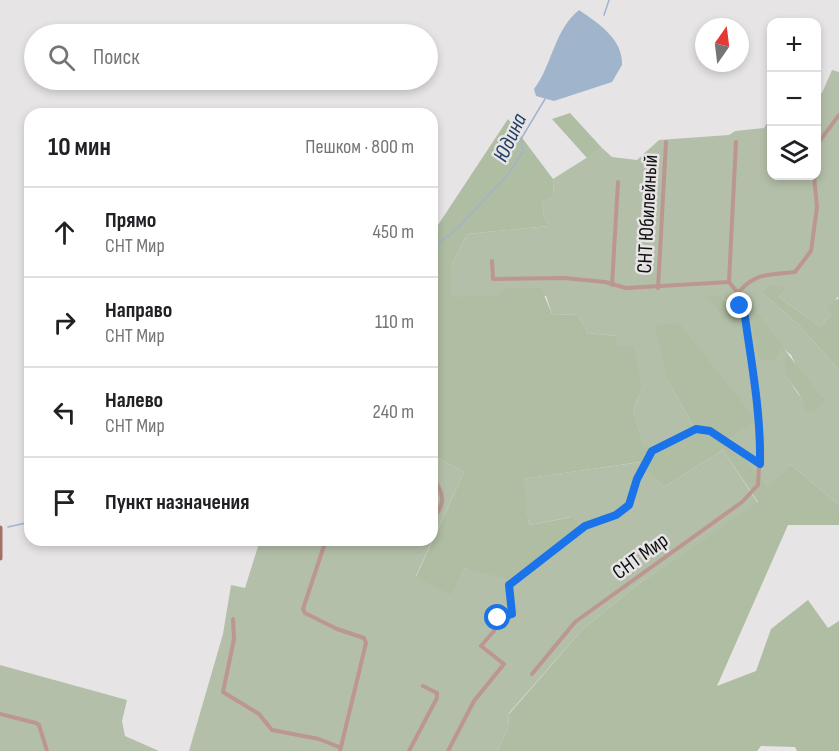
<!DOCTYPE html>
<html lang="ru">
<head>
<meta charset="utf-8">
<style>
	body { margin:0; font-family:"Sofia Sans Condensed",sans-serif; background:#f2f2f2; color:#202124 }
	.controls { position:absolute; right:18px; top:18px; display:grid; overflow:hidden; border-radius:12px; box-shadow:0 3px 9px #0003 }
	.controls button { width:54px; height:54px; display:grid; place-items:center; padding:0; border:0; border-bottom:2px solid #e0e0e0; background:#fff; color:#202124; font:30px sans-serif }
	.compass { position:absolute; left:695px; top:18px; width:54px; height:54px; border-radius:50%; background:#fff; box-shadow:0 3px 9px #0003; rotate:14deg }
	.stop { position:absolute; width:18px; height:18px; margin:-14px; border:4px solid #1a73e8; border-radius:50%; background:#fff }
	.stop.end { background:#1a73e8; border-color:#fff; box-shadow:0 2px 6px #0008 }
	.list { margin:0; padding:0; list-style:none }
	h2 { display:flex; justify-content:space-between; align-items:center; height:78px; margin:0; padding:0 24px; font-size:26px }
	h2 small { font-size:20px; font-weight:400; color:#757577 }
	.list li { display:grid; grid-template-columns:39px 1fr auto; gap:18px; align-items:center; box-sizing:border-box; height:90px; padding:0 24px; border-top:2px solid #e0e0e0 }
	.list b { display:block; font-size:22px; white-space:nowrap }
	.list p { margin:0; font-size:20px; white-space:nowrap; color:#757577 }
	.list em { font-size:20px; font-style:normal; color:#757577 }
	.icon { flex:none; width:33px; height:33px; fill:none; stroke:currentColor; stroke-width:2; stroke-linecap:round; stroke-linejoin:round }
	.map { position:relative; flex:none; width:839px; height:751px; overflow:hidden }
	.search { position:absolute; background:#fff; box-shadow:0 3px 9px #0003; left:24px; top:24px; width:414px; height:66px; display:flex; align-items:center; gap:15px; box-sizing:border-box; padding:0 21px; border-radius:33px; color:#757577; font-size:22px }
	.panel { position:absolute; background:#fff; box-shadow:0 3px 9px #0003; left:24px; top:108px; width:414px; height:438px; border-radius:18px }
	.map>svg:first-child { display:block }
</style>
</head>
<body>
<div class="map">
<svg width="839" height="751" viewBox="0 0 839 751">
	<rect width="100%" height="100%" fill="#e7e4e6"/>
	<!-- green -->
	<g fill="#b4bfa9" fill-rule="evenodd">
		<path d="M832,70L839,72V298L837,297L831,314L821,327L779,297L787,287L762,293L798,324L839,370V505L790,464L768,489L730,439L755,420L668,381L696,431L660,449L644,447L633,410L642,390L616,347V336L588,333L578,315L552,314L546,296L451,298V266L467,234L549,226L544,217L542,202L554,197L553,179L602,148L612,157L637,160L659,140L729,135L735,131L764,128L771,117L772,176H816L817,92L822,93ZM721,297L791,355L798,370L823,397L803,400C791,385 783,374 787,354L752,327H738L736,330Z"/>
		<polygon points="723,450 758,503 637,585 583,629 509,713 508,729 497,751 189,751 223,634 231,585 245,588 260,540 432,540 432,455 464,472 416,576 452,594 465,568 571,517 529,525 522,479 641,462 664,487"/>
		<polygon points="0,665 127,700 122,721 125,736 159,751 0,751"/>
	</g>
	<!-- forest -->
	<g fill="#afbda2">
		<polygon points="570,113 602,148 587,158 552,119"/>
		<polygon points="508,119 553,179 554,197 542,202 544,217 549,226 467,234 451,266 451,297 497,296 506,288 541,288 552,314 578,315 588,333 616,336 617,347 634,346 642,390 633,410 644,446 660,449 696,431 668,381 655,325 679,323 756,420 730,439 768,488 790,464 839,505 839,525 788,525 717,686 756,671 771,629 808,600 828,628 839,621 839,751 797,751 795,747 761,746 757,751 497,751 508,729 509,714 583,629 637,585 758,502 723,450 664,487 640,462 523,479 529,525 572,517 580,528 507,579 465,568 452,595 416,577 464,472 432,455 432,234"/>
		<polygon points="768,285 788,286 779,297 821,327 831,314 827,306 839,298 839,370 798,324 762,293"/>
		<path d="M710,296L721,297L729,304L737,301L751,304C775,335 796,368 823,397L825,400L813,413L805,410C802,386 781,386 786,354L780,350L775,360L759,359L752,327H738L736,331L707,298Z"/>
	</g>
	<!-- water -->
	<path fill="#a0b4cb" d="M579,10C598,23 623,39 622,65L612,82L554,101L536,96L534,89C552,66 554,30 579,10Z"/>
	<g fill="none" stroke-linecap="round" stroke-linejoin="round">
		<!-- stream -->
		<g stroke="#a0b4cb" stroke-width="1.5">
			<polyline points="604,15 609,0"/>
			<polyline points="432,249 459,227 509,173 523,152 521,139 545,99"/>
			<polyline points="8,527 30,522"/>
		</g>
		<!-- street -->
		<g stroke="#bb978f" stroke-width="4">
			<polyline points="816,146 839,115"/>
			<polyline points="492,261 493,279 496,279 564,278 605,282 626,288 729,282 738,293"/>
			<polyline points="729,282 736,142"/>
			<polyline points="612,285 618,182"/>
			<polyline points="658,288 666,142"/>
			<path d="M738,293C755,272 771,275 795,272L811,251L817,207L814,176"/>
			<path d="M432,477C444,493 447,504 432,519"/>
			<polyline points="326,540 303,609 305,613 337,629 364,638 366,643 340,751"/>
			<polyline points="233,619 234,639 223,692 259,714 272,730 319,739 339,747"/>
			<polyline points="532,674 575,622 742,502 758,485 761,428 745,317 738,293"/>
			<polyline points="0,714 36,723 39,725 47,751"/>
			<polyline points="409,751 437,698 437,693 423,686"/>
			<polyline points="448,751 474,701 504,664 481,646 494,631 498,618 512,614 509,585 585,526 616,515 629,505 637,479 652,451 696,429 710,431 760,464"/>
		</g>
		<!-- secondary -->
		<polyline stroke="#a57165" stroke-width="5" points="0,528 0,558"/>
	</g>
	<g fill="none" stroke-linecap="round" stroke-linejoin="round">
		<!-- route -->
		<path stroke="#1a73e8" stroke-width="8" d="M498,618L512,614L509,585L585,526L616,515L629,505L637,479L652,451L696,429L710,431L760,464C761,415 752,366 745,317L740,306"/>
	</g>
	<g text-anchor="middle" stroke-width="5" stroke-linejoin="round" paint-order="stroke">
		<!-- street labels -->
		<g font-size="21" fill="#111011" stroke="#e7e4e6">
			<text transform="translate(647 214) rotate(-87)" y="7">СНТ Юбилейный</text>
			<text transform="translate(640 556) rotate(-36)" y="7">СНТ Мир</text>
		</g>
		<!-- water labels -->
		<g font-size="22" font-style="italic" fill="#213f62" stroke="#e7e4e6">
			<text transform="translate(509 137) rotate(-65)" y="8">Юдина</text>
		</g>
	</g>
</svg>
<div class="controls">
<button>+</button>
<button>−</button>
<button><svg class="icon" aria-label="layers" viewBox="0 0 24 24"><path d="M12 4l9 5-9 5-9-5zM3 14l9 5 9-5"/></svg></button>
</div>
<svg class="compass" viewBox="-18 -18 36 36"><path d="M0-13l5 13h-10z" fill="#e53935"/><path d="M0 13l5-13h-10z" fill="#757577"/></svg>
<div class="stop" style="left:498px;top:618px"></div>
<div class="stop end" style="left:740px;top:306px"></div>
<div class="search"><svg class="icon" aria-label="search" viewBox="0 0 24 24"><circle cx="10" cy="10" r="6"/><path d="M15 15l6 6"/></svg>Поиск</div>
<section class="panel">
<h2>10 мин<small>Пешком · 800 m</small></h2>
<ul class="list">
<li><svg class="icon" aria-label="ahead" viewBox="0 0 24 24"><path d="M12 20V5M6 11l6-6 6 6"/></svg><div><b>Прямо</b><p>СНТ Мир</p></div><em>450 m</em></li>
<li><svg class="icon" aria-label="right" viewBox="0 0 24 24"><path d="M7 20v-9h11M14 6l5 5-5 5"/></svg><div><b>Направо</b><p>СНТ Мир</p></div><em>110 m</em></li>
<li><svg class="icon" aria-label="left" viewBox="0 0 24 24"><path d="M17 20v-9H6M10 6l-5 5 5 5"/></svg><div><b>Налево</b><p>СНТ Мир</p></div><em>240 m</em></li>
<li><svg class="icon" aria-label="arrive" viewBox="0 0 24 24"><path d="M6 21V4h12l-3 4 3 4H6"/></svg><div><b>Пункт назначения</b></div></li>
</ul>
</section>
</div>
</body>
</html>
